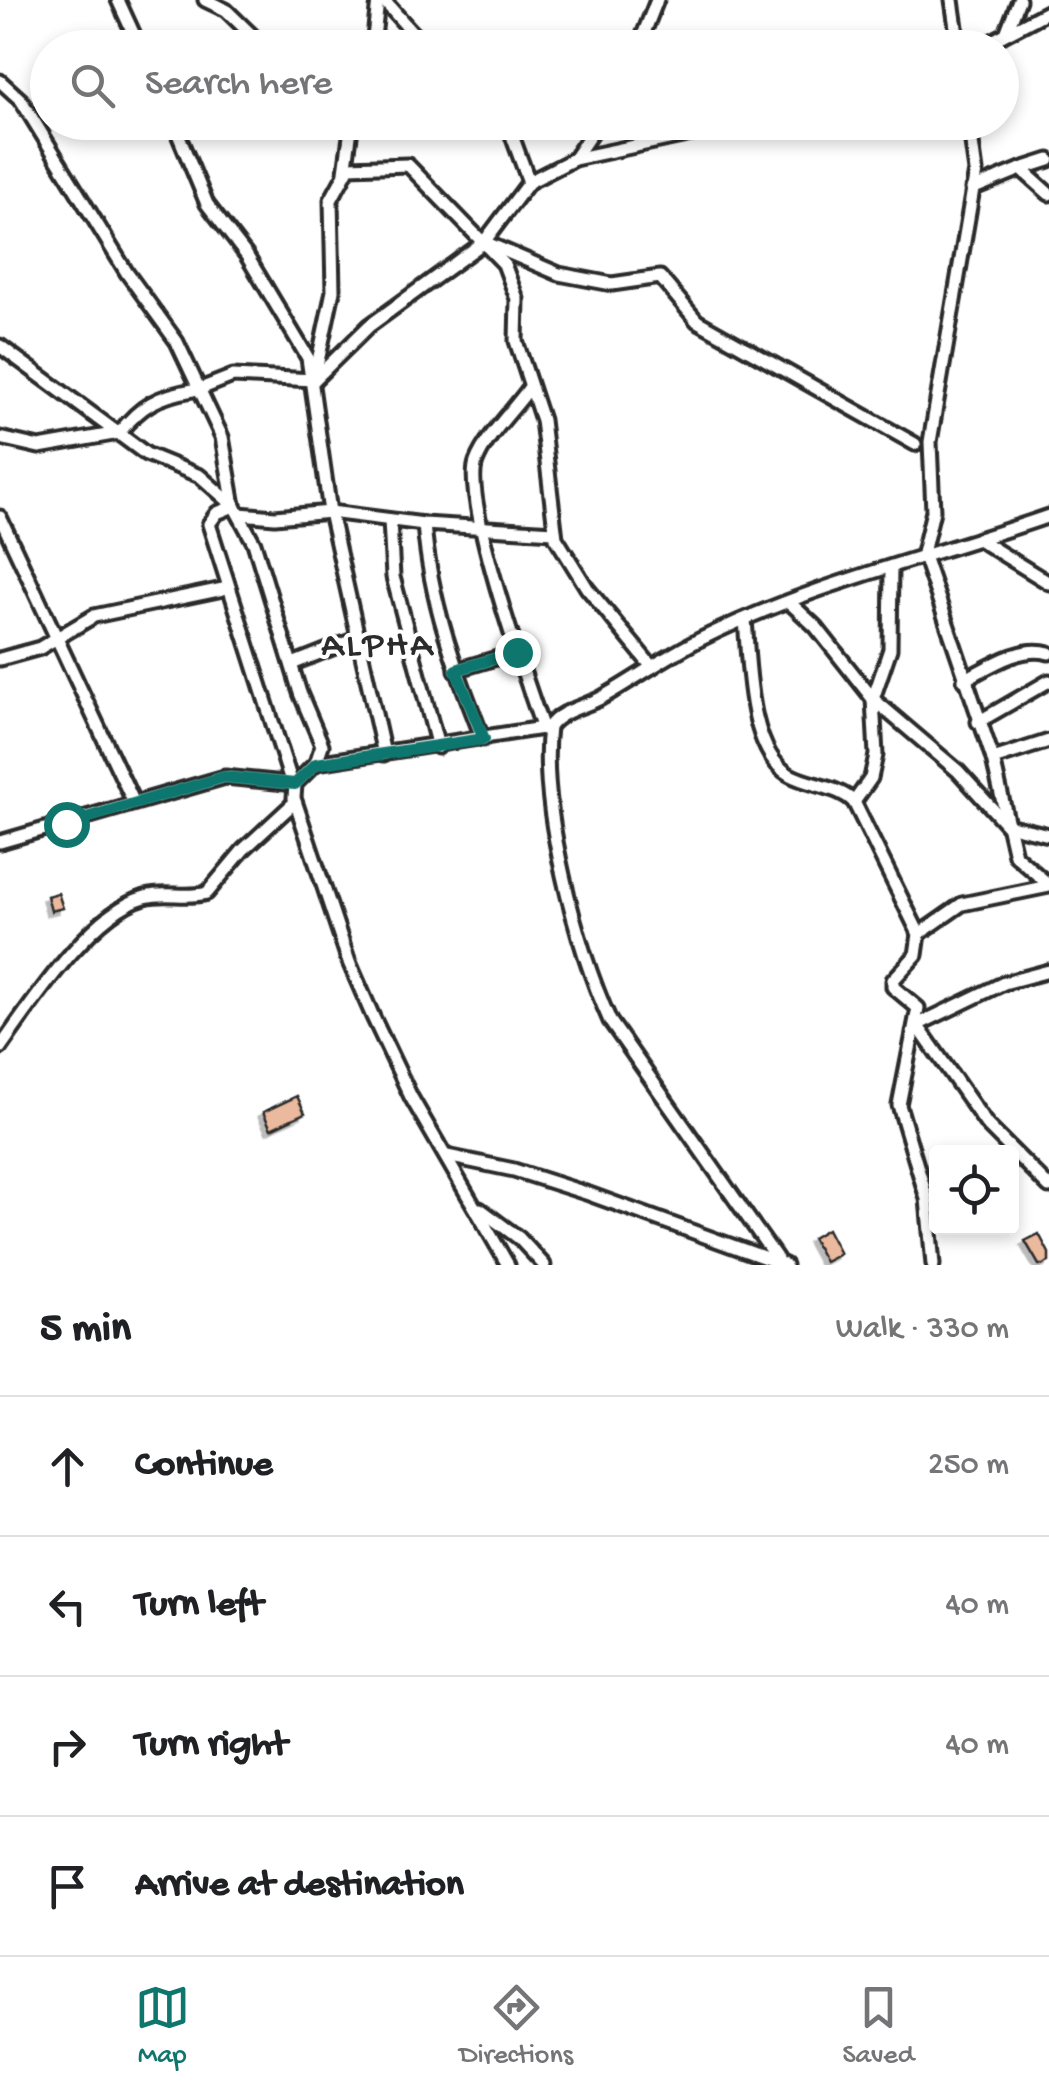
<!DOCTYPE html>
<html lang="en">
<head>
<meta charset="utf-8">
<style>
	body { margin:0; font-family:"Gochi Hand",sans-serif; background:#f6f6f6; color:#202124 }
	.controls { position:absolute; right:30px; bottom:30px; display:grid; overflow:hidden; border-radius:10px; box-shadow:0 5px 15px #0003 }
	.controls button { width:90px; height:90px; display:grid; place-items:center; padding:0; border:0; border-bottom:2px solid #e0e0e0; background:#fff; color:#202124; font:50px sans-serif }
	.stop { position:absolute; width:30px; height:30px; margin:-22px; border:8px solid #0f766e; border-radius:50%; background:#fff }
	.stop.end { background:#0f766e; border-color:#fff; box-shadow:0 2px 10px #0008 }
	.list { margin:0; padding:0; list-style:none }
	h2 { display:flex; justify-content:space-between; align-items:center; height:130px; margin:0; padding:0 40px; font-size:42px }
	h2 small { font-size:32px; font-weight:400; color:#757577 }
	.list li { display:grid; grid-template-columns:65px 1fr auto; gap:30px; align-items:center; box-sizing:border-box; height:140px; padding:0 40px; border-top:2px solid #e0e0e0 }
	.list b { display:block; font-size:38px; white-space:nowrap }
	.list em { font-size:32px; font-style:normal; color:#757577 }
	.icon { flex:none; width:55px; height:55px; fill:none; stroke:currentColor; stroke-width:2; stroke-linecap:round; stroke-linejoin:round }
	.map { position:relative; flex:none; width:1049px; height:1265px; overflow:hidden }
	.search { position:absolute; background:#fff; box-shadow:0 5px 15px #0003; left:30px; right:30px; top:30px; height:110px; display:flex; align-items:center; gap:25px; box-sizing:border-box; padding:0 35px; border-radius:55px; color:#757577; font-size:38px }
	.sheet { height:690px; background:#fff }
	nav { display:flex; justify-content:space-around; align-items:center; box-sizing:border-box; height:140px; border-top:2px solid #e0e0e0; background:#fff; font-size:28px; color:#757577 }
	nav a { display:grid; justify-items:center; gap:5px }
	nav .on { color:#0f766e }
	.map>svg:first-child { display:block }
</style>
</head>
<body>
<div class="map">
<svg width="1049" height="1265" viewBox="0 0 1049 1265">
	<defs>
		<filter id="shadow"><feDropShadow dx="-4.5" dy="4.5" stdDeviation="0" flood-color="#0004"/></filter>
	</defs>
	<rect width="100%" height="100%" fill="#fff"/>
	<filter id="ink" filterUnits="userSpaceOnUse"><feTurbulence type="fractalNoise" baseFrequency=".01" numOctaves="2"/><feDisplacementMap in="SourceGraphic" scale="20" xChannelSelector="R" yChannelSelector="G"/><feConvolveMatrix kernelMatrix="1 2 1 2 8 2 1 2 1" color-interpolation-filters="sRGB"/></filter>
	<g filter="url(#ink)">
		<!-- building -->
		<g fill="#ebb99d" stroke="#2b2b2b" stroke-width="2.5" filter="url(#shadow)">
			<polygon points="58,893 63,908 51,911 47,896"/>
			<polygon points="297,1096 305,1113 271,1129 263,1112"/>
			<polygon points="827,1229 840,1254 825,1262 812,1238"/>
			<polygon points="1039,1234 1049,1253 1049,1262 1043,1265 1039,1265 1025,1241"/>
		</g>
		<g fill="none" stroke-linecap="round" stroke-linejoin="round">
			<!-- street casing -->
			<g stroke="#2b2b2b" stroke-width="19">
				<g id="street">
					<polyline points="118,0 140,48"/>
					<polyline points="205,0 226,10 265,48"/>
					<polyline points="952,0 959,48"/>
					<polyline points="387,4 426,48"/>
					<polyline points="1007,31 1019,0"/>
					<polyline points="373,48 378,0"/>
					<polyline points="638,48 657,0"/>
					<polyline points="979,48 1049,11"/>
					<polyline points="0,81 21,100 127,273 177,342 222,437 234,506 217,513 209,524 292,784"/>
					<polyline points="173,122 207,204 247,256 308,358 330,512 384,754"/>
					<polyline points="507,122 529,182"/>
					<polyline points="969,122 976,171 930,442 933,511 923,553 993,759 1015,855 1049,885"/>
					<polyline points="574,159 599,122"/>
					<polyline points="1021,169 1049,160"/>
					<polyline points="345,172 352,122"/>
					<polyline points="972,189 1021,169 1049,194"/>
					<polyline points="489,244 559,274 612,284 660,277 697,321 915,444"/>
					<polyline points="0,346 146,454 200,476 234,506 254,543 300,693 322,745 316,763 295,784 294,798 349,962 373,1017 411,1097 508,1265"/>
					<polyline points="314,380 333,291 331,200 349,167 408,165 504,264 517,299 516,341 542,420 556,538 587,588 652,667"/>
					<path d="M530,387C514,410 486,436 476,462C462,499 527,683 543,729"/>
					<polyline points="200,389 233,376 314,380 369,326 484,242 529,182 574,159 748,122"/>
					<path d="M0,438L39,447L119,433C141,405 158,396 193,390"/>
					<polyline points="239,514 275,517 330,512 424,524 554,532"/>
					<polyline points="0,517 134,803"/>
					<polyline points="390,520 393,577 438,747"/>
					<path d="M424,524C430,601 455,668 483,739"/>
					<polyline points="978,539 1049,583"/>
					<polyline points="789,602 816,627 873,699 958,771 1007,825 1049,835"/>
					<path d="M745,620C749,661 748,752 790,775C810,786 838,786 854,802L919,934L916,955L893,980V987L918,1008L899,1105L927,1199L933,1265"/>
					<polyline points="0,659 40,648 94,616 223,589"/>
					<polyline points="292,664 358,638"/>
					<polyline points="456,670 517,652"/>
					<path d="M964,680C989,667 1020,645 1049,653"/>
					<polyline points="978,722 1049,681"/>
					<path d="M549,727C539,808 577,948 610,1021L777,1259"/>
					<polyline points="993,759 1049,741"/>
					<path d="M316,763L549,727C561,710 584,707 601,698C635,679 666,656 701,639C811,584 934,556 1049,516"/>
					<polyline points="854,802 871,778 876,755 873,699 890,649 891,567"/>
					<polyline points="0,842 225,777 295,784"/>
					<polyline points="919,934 962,904 1049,886"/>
					<polyline points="1049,971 1004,983 917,1025 987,1125 1049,1187"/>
					<path d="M0,1048C32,1003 91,912 145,897C166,891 186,899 207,893L243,850L295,802"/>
					<polyline points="447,1156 514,1170 589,1194 785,1265"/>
					<polyline points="480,1209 519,1238 544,1265"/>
				</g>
			</g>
			<!-- street -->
			<use href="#street" stroke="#fff" stroke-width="11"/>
		</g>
	</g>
	<g fill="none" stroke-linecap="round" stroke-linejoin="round" filter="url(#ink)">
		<!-- route -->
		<polyline stroke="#0f766e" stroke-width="12" points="66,824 224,777 295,784 316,764 484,739 456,670 517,652"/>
	</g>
	<g text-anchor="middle" stroke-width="8" stroke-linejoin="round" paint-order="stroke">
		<!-- quarter labels -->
		<g font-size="38" letter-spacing="2.5" fill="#2b2b2b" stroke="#fff">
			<text x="378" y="654">ALPHA</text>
		</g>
	</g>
</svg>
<div class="controls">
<button><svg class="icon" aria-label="locate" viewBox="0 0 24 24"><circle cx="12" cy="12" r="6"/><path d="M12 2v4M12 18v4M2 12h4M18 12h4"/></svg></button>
</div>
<div class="stop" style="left:66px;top:824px"></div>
<div class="stop end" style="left:517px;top:652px"></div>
<div class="search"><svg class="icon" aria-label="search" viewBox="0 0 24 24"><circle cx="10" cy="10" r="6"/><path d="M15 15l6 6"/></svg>Search here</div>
</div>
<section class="sheet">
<h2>5 min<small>Walk · 330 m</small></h2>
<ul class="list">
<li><svg class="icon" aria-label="ahead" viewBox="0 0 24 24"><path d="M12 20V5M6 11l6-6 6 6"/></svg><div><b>Continue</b></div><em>250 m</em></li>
<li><svg class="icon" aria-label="left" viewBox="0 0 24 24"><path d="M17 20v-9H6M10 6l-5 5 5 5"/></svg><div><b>Turn left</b></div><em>40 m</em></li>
<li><svg class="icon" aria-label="right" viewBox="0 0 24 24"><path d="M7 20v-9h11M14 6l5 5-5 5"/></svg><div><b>Turn right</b></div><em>40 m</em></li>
<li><svg class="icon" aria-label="arrive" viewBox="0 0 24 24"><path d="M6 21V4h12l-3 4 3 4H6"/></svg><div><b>Arrive at destination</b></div></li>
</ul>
</section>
<nav>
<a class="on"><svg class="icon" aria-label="map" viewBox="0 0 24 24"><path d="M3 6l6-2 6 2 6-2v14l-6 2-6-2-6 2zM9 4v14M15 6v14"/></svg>Map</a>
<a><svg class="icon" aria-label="directions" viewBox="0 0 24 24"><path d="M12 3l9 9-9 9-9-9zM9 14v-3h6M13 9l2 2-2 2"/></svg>Directions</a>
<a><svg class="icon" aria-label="saved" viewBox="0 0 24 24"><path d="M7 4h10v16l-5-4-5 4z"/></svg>Saved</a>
</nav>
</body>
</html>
